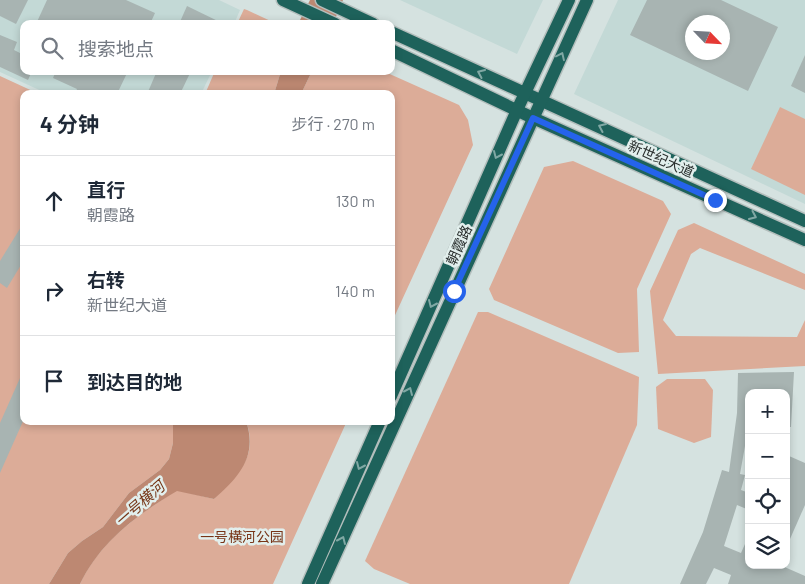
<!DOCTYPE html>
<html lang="zh">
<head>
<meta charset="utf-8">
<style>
	body { margin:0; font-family:Barlow,"Noto Sans SC",sans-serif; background:#f6f6f7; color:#1f2937 }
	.controls { position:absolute; right:15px; bottom:15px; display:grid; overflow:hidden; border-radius:10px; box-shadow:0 2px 8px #0003 }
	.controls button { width:45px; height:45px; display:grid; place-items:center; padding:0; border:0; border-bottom:1px solid #e0e1e3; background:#fff; color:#1f2937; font:25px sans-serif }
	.compass { position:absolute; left:685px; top:15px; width:45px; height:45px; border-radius:50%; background:#fff; box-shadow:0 2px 8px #0003; rotate:115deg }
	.stop { position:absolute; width:15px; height:15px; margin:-11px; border:4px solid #2563eb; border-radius:50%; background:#fff }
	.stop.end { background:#2563eb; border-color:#fff; box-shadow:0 1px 5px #0008 }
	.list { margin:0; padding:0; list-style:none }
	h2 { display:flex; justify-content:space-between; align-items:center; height:65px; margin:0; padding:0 20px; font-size:21px }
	h2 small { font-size:16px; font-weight:400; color:#747a83 }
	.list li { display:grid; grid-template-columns:32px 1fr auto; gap:15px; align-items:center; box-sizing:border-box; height:90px; padding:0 20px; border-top:1px solid #e0e1e3 }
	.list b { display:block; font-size:19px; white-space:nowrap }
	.list p { margin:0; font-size:16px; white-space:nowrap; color:#747a83 }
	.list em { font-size:16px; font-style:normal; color:#747a83 }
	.icon { flex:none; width:28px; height:28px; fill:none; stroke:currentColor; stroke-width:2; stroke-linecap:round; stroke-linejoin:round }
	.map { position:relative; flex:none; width:805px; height:584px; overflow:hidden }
	.search { position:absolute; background:#fff; box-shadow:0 2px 8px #0003; left:20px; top:20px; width:375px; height:55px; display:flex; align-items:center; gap:12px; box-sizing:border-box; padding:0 18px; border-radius:10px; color:#747a83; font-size:19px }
	.panel { position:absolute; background:#fff; box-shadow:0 2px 8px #0003; left:20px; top:90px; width:375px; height:335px; border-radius:10px }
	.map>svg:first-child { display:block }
</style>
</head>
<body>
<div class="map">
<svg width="805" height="584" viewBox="0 0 805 584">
	<rect width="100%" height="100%" fill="#d5e2e0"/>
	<!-- built -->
	<g fill="#c3d9d6" fill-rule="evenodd">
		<polygon points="0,0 219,0 240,10 234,24 24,24 24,71 212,71 201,94 48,94 0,72"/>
		<polygon points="400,0 543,0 517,54"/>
		<path d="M618,0H805V204L574,94ZM692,22H722V52H692Z"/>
	</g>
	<!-- green -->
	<g fill="#dcac98">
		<polygon points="244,9 247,10 277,24 237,24"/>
		<polygon points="215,71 281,71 274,94 205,94"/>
		<polygon points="312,71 383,71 459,105 468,120 473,145 391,324 391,94 301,94"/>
		<polygon points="0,76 39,94 24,94 24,421 173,421 173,443 169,459 160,470 129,493 103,527 82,541 68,553 49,584 0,584"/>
		<polygon points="780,107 805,119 805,195 751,169"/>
		<polygon points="573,161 663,201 671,214 637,289 639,352 618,353 494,300 489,289 544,167"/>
		<polygon points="694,223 805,274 805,290 700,248 691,254 663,320 676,336 797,337 805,320 805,366 658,374 650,291 678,230"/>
		<polygon points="478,312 488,312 639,377 637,425 569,584 410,584 374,569 365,561"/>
		<polygon points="667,379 705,379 713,390 711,437 694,443 658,429 656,387"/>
		<path d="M246,421H347L273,584H80C101,540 137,516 177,490L214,499C237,474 259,458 246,421Z"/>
	</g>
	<!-- water -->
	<g fill="#bd8872">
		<polygon points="310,0 343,0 333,24 298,24"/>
		<polygon points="281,71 312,71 301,94 274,94"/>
		<path d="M173,421H246C258,456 239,477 214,499L177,491C137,515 101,541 80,584H49L68,553L82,541L103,527L129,493L160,470L169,459L173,443Z"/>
	</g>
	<!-- building -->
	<g fill="#a8b4b2" fill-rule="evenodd">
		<polygon points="0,0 28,0 16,24 0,16"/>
		<polygon points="47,0 126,0 155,13 150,24 36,24"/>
		<path d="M647,0H721L778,27L748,91L630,35ZM692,22H722V52H692Z"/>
		<polygon points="187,6 224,24 179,24"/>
		<polygon points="0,35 17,42 14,50 24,55 24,71 32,71 28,80 0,67"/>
		<polygon points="805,55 805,93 791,86"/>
		<polygon points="56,71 128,71 117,94 75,94 77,89 53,78"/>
		<polygon points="157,71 191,71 180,94 147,94"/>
		<polygon points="24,222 24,260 7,288 0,283 0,261"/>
		<polygon points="24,369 24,419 0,473 0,423"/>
		<polygon points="794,372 791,427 786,427 786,393 753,390 753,393 749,393 749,446 745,446 740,474 745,475 741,490 749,493 749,510 737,505 724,546 741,553 749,535 749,565 780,565 805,576 805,584 728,584 731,575 714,568 706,584 680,584 703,532 722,470 729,472 737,413 738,373"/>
		<polygon points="789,456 805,463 805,505 786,548 786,461"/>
	</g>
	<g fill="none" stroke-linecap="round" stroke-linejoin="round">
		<!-- primary casing -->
		<g stroke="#b3bebc" stroke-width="15">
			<g id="primary">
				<polyline points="283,0 335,24"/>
				<polyline points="322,0 373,24"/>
				<polyline points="391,32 805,221"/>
				<polyline points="391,50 533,118 805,240"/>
				<polyline points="391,396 517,110 569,0"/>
				<polyline points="308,584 380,421"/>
				<polyline points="322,584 587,0"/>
			</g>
		</g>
		<!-- primary -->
		<use href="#primary" stroke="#1e625b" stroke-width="12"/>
	</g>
	<!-- one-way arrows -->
	<defs><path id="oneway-chevron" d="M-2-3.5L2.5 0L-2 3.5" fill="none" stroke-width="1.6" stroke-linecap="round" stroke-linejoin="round" transform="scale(1.25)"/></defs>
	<g stroke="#80a8a4">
		<use href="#oneway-chevron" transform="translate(561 56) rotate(-65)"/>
		<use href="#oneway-chevron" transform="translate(481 73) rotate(-156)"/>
		<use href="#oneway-chevron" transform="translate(602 127) rotate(-156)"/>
		<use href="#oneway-chevron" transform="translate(497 155) rotate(114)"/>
		<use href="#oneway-chevron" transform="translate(753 216) rotate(24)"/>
		<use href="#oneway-chevron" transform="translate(432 304) rotate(114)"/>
		<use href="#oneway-chevron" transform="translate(409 391) rotate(-66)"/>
		<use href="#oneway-chevron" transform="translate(360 466) rotate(114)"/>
		<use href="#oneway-chevron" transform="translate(342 540) rotate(-66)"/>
	</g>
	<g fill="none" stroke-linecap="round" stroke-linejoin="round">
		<!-- route -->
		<polyline stroke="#2563eb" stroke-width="6" points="454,291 533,118 715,200"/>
	</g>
	<g text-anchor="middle" stroke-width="5" stroke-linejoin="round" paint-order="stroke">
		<!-- street labels -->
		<g font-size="14" fill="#292e2d" stroke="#e2efed">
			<text transform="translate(661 159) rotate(24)" y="5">新世纪大道</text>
			<text transform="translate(459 245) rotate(-66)" y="5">朝霞路</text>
		</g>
		<!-- park labels -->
		<g font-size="14" fill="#783517" stroke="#e2efed">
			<text x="242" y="542">一号横河公园</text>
		</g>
		<!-- water labels -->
		<g font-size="15" font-style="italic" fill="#753314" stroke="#e2efed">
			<text transform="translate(140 504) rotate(-41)" y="5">一号横河</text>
		</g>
	</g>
</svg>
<div class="controls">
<button>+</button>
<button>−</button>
<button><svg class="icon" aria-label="locate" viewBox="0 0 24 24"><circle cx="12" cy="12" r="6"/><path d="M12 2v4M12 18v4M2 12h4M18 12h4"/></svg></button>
<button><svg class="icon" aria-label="layers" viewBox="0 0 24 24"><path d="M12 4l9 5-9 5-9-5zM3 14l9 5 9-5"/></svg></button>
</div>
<svg class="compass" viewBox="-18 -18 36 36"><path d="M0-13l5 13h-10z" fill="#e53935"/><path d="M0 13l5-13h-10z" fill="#747a83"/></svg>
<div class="stop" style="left:454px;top:291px"></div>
<div class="stop end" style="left:715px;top:200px"></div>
<div class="search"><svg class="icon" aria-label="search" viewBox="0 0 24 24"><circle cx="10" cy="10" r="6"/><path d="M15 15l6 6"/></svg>搜索地点</div>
<section class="panel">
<h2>4 分钟<small>步行 · 270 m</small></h2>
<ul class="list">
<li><svg class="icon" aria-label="ahead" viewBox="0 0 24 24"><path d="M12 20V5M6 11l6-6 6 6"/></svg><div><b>直行</b><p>朝霞路</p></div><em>130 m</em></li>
<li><svg class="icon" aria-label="right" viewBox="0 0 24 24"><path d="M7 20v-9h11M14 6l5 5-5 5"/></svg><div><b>右转</b><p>新世纪大道</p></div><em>140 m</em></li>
<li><svg class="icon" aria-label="arrive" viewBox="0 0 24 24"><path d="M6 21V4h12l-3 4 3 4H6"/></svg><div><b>到达目的地</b></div></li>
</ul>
</section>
</div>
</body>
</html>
